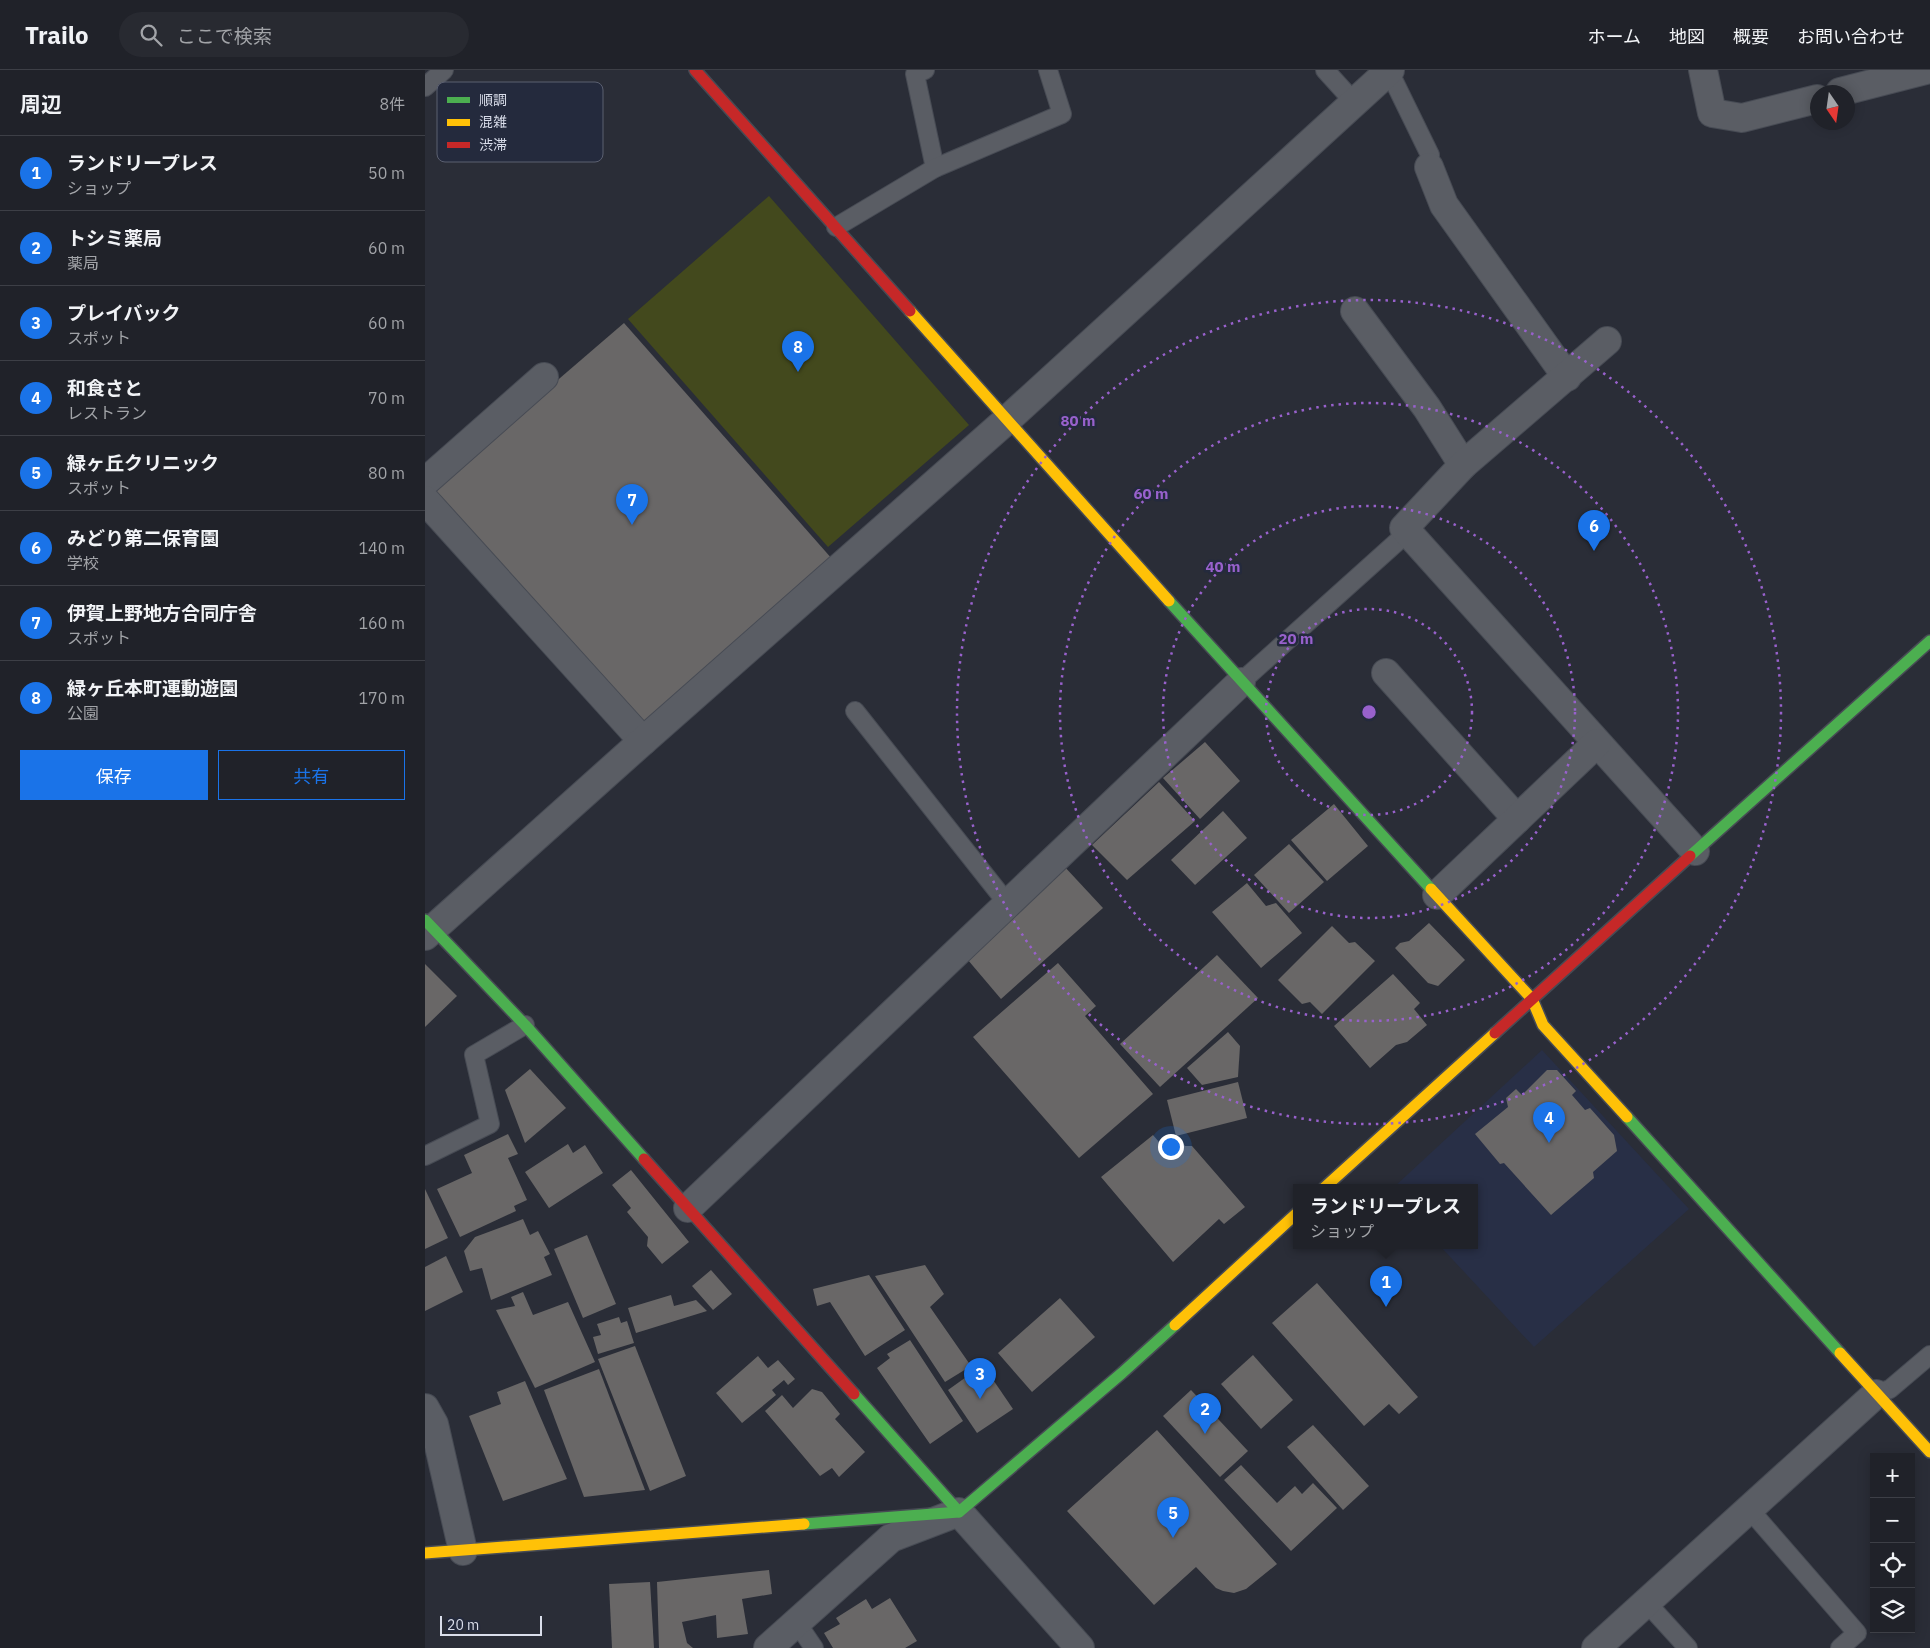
<!DOCTYPE html>
<html lang="ja">
<head>
<meta charset="utf-8">
<style>
	body { margin:0; font-family:"IBM Plex Sans","Noto Sans JP",sans-serif; background:#282a31; color:#f1f3f6 }
	.controls { position:absolute; right:15px; bottom:15px; display:grid; overflow:hidden; border-radius:0px; box-shadow:0 2px 12px #0003 }
	.controls button { width:45px; height:45px; display:grid; place-items:center; padding:0; border:0; border-bottom:1px solid #3d3f46; background:#202229; color:#f1f3f6; font:25px sans-serif }
	.compass { position:absolute; left:1385px; top:15px; width:45px; height:45px; border-radius:50%; background:#202229; box-shadow:0 2px 12px #0003; rotate:167deg }
	.scale { position:absolute; left:15px; bottom:12px; width:102px; box-sizing:border-box; padding-left:5px; border:2px solid #dadeeb; border-top:0; font-size:14px; line-height:18px; white-space:nowrap; color:#dadeeb; -webkit-text-stroke:4px #242a3d; paint-order:stroke }
	.you { position:absolute; left:745px; top:1076px; width:18px; height:18px; margin:-12px; border:4px solid #fff; border-radius:50%; background:#1a73e8; box-shadow:0 0 0 8px #1a73e833 }
	.badge { display:grid; place-items:center; width:32px; height:32px; border-radius:50%; background:#1a73e8; color:#fff; font-size:16px; font-weight:700 }
	.pin { position:absolute; translate:-50% -41px; filter:drop-shadow(0 1px 2px #0008) }
	.pin::after { content:''; position:absolute; top:26px; width:18px; height:15px; background:inherit; clip-path:polygon(0 0,100% 0,50% 100%) }
	.popup { position:absolute; left:868px; top:1114px; width:185px; height:65px; box-sizing:border-box; display:grid; place-content:center; border-radius:0px; background:#202229; filter:drop-shadow(0 1px 4px #0005); font-size:16px; white-space:nowrap; color:#a2a4a8 }
	.popup b { font-size:19px; color:#f1f3f6 }
	.popup::after { content:''; position:absolute; left:50%; top:100%; margin-left:-10px; border:10px solid transparent; border-top-color:#202229 }
	.list { margin:0; padding:0; list-style:none }
	h2 { display:flex; justify-content:space-between; align-items:center; height:65px; margin:0; padding:0 20px; font-size:21px }
	h2 small { font-size:16px; font-weight:400; color:#a2a4a8 }
	.list li { display:grid; grid-template-columns:32px 1fr auto; gap:15px; align-items:center; box-sizing:border-box; height:75px; padding:0 20px; border-top:1px solid #3d3f46 }
	.list b { display:block; font-size:19px; white-space:nowrap }
	.list p { margin:0; font-size:16px; white-space:nowrap; color:#a2a4a8 }
	.list em { font-size:16px; font-style:normal; color:#a2a4a8 }
	.actions { display:flex; gap:10px; padding:15px 20px }
	.actions a { flex:1; padding:11px 0; border:1px solid #1a73e8; border-radius:0px; text-align:center; font-size:18px; color:#1a73e8 }
	.actions .main { background:#1a73e8; color:#fff }
	.icon { flex:none; width:28px; height:28px; fill:none; stroke:currentColor; stroke-width:2; stroke-linecap:round; stroke-linejoin:round }
	.map { position:relative; flex:none; width:1505px; height:1578px; overflow:hidden }
	header { display:flex; align-items:center; gap:30px; box-sizing:border-box; height:70px; padding:0 25px; background:#202229; border-bottom:1px solid #3d3f46 }
	header strong { font-size:24px }
	nav { display:flex; gap:28px; margin-inline-start:auto; font-size:18px }
	.search { width:350px; height:45px; background:#282a31; display:flex; align-items:center; gap:12px; box-sizing:border-box; padding:0 18px; border-radius:28px; color:#a2a4a8; font-size:19px }
	main { display:flex }
	aside { flex:1; background:#202229 }
	.map>svg:first-child { display:block }
</style>
</head>
<body>
<header>
<strong>Trailo</strong>
<div class="search"><svg class="icon" aria-label="search" viewBox="0 0 24 24"><circle cx="10" cy="10" r="6"/><path d="M15 15l6 6"/></svg>ここで検索</div>
<nav><a>ホーム</a><a>地図</a><a>概要</a><a>お問い合わせ</a></nav>
</header>
<main>
<aside>
<h2>周辺<small>8件</small></h2>
<ul class="list">
<li><span class="badge">1</span><div><b>ランドリープレス</b><p>ショップ</p></div><em>50 m</em></li>
<li><span class="badge">2</span><div><b>トシミ薬局</b><p>薬局</p></div><em>60 m</em></li>
<li><span class="badge">3</span><div><b>プレイバック</b><p>スポット</p></div><em>60 m</em></li>
<li><span class="badge">4</span><div><b>和食さと</b><p>レストラン</p></div><em>70 m</em></li>
<li><span class="badge">5</span><div><b>緑ヶ丘クリニック</b><p>スポット</p></div><em>80 m</em></li>
<li><span class="badge">6</span><div><b>みどり第二保育園</b><p>学校</p></div><em>140 m</em></li>
<li><span class="badge">7</span><div><b>伊賀上野地方合同庁舎</b><p>スポット</p></div><em>160 m</em></li>
<li><span class="badge">8</span><div><b>緑ヶ丘本町運動遊園</b><p>公園</p></div><em>170 m</em></li>
</ul>
<div class="actions"><a class="main">保存</a><a>共有</a></div>
</aside>
<div class="map">
<svg width="1505" height="1578" viewBox="0 0 1505 1578">
	<rect width="100%" height="100%" fill="#2a2d37"/>
	<!-- built -->
	<polygon fill="#282f46" points="1117,980 1264,1139 1109,1277 1015,1176 1050,1176 1050,1118 968,1118"/>
	<!-- green -->
	<polygon fill="#43491d" points="344,126 544,355 403,477 203,249"/>
	<!-- building -->
	<g fill="#696767">
		<polygon points="199,253 408,490 219,659 6,419"/>
		<polygon points="780,672 815,711 775,749 738,708"/>
		<polygon points="734,712 770,751 702,810 667,775"/>
		<polygon points="909,734 943,776 902,811 866,770"/>
		<polygon points="798,741 822,768 770,815 746,790"/>
		<polygon points="864,774 899,812 864,843 829,805"/>
		<polygon points="638,795 678,838 576,929 537,883"/>
		<polygon points="822,813 841,836 851,833 877,863 836,898 787,842"/>
		<polygon points="1004,853 1040,890 1013,916 1003,913 970,878 975,873 984,871"/>
		<polygon points="907,856 924,873 930,872 950,891 897,944 885,932 877,934 853,910"/>
		<polygon points="792,885 833,928 735,1017 695,974"/>
		<polygon points="633,893 671,936 660,946 728,1024 654,1088 548,967"/>
		<polygon points="0,894 32,926 0,957"/>
		<polygon points="968,904 995,933 989,939 1002,955 982,972 971,975 945,998 909,956"/>
		<polygon points="803,962 815,976 813,1007 777,1015 762,998"/>
		<polygon points="105,999 141,1038 100,1073 80,1020"/>
		<polygon points="1122,1000 1132,1000 1151,1021 1147,1025 1160,1040 1165,1038 1189,1065 1192,1081 1168,1102 1169,1108 1126,1145 1079,1093 1075,1094 1050,1064 1083,1037 1081,1028 1091,1019 1097,1025"/>
		<polygon points="813,1012 822,1048 751,1066 742,1030"/>
		<polygon points="83,1064 93,1084 83,1088 102,1130 89,1136 91,1141 35,1167 12,1119 47,1103 39,1085"/>
		<polygon points="728,1065 734,1072 740,1067 755,1069 760,1076 767,1076 820,1137 799,1154 794,1149 748,1192 676,1107"/>
		<polygon points="143,1074 148,1083 160,1075 178,1103 124,1138 100,1102"/>
		<polygon points="206,1100 264,1172 237,1194 222,1176 223,1167 202,1142 206,1138 187,1115"/>
		<polygon points="0,1119 23,1168 0,1179"/>
		<polygon points="98,1149 105,1165 113,1161 125,1184 119,1187 127,1205 66,1230 57,1198 45,1201 39,1181 50,1167"/>
		<polygon points="162,1165 191,1234 158,1248 129,1179"/>
		<polygon points="21,1186 38,1222 0,1241 0,1197"/>
		<polygon points="500,1195 519,1224 505,1237 546,1296 520,1312 450,1206"/>
		<polygon points="286,1200 307,1224 288,1240 267,1216"/>
		<polygon points="444,1205 480,1260 440,1286 405,1232 392,1236 388,1219"/>
		<polygon points="892,1213 993,1327 974,1344 964,1334 939,1356 847,1253"/>
		<polygon points="98,1222 108,1245 143,1232 170,1292 110,1318 71,1240 90,1236 86,1227"/>
		<polygon points="246,1225 249,1236 271,1230 282,1241 211,1263 203,1238"/>
		<polygon points="635,1228 670,1267 607,1322 573,1283"/>
		<polygon points="194,1247 196,1253 202,1251 209,1273 173,1284 168,1267 176,1265 172,1254"/>
		<polygon points="485,1270 538,1351 505,1374 452,1298 465,1288 462,1284"/>
		<polygon points="210,1276 261,1406 225,1421 173,1289"/>
		<polygon points="828,1285 868,1330 836,1359 796,1314"/>
		<polygon points="333,1286 343,1298 353,1290 370,1309 363,1315 359,1310 347,1320 351,1325 317,1353 291,1323"/>
		<polygon points="558,1295 588,1339 552,1363 523,1320"/>
		<polygon points="174,1299 220,1420 159,1427 119,1320"/>
		<polygon points="100,1311 142,1409 78,1431 44,1346 76,1334 72,1322"/>
		<polygon points="387,1319 397,1322 415,1344 410,1349 440,1382 414,1407 407,1398 395,1406 340,1341 357,1325 368,1338"/>
		<polygon points="766,1320 823,1381 795,1407 738,1346"/>
		<polygon points="888,1355 944,1416 918,1440 862,1377"/>
		<polygon points="732,1360 852,1494 821,1519 809,1523 798,1521 791,1518 771,1497 729,1535 642,1441"/>
		<polygon points="816,1395 852,1433 870,1416 877,1424 888,1413 912,1438 866,1481 799,1410"/>
		<polygon points="344,1500 347,1524 317,1529 323,1564 292,1568 291,1545 257,1552 262,1573 268,1578 234,1578 232,1512"/>
		<polygon points="225,1512 229,1578 187,1578 184,1514"/>
		<polygon points="465,1528 492,1571 480,1578 408,1578 399,1563 415,1554 411,1548 441,1529 447,1539"/>
	</g>
	<g fill="none" stroke-linecap="round" stroke-linejoin="round">
		<!-- lane casing -->
		<g stroke="#474b54" stroke-width="20">
			<g id="lane">
				<polyline points="500,0 490,4 510,98"/>
				<polyline points="900,0 929,32"/>
				<polyline points="964,1 1005,85 1004,97"/>
				<polyline points="0,17 19,0"/>
				<polyline points="411,157 510,98 637,44 623,0"/>
				<polyline points="816,612 983,462"/>
				<polyline points="430,641 582,833"/>
				<polyline points="0,1086 65,1054 49,985 100,955"/>
				<polyline points="1451,1324 1465,1319 1505,1285"/>
				<polyline points="1325,1440 1432,1563 1415,1578"/>
				<polyline points="1222,1533 1263,1578"/>
				<polyline points="372,1553 389,1578"/>
			</g>
		</g>
		<!-- street casing -->
		<g stroke="#474b54" stroke-width="30">
			<g id="street">
				<polyline points="1278,0 1287,43 1317,48 1392,29"/>
				<polyline points="1415,22 1501,0"/>
				<polyline points="1004,97 1019,135 1142,307"/>
				<polyline points="930,241 1002,338 1038,395"/>
				<polyline points="1182,271 1038,395 979,458 1270,781"/>
				<polyline points="0,412 119,307"/>
				<polyline points="0,430 218,671"/>
				<polyline points="961,603 1092,749"/>
				<polyline points="1012,825 1172,673"/>
				<polyline points="0,866 218,671 583,349 965,0"/>
				<polyline points="263,1138 816,612"/>
				<polyline points="0,1338 9,1354 38,1481"/>
				<polyline points="343,1578 466,1468 534,1442 655,1578"/>
				<polyline points="1171,1578 1451,1324"/>
			</g>
		</g>
		<!-- fast casing -->
		<g stroke="#474b54" stroke-width="14">
			<g id="fast">
				<polyline points="744,531 1006,819"/>
				<polyline points="1265,786 1505,571"/>
				<polyline points="0,850 100,955 219,1089"/>
				<polyline points="1202,1047 1415,1283"/>
				<polyline points="429,1324 534,1442"/>
				<polyline points="379,1454 534,1442 697,1303 750,1255"/>
			</g>
		</g>
		<!-- slow casing -->
		<g stroke="#474b54" stroke-width="14">
			<g id="slow">
				<polyline points="485,241 744,531"/>
				<polyline points="1006,819 1107,929 1118,955 1202,1047"/>
				<polyline points="899,1118 1070,963"/>
				<polyline points="750,1255 872,1143"/>
				<polyline points="1415,1283 1505,1382"/>
				<polyline points="0,1483 379,1454"/>
			</g>
		</g>
		<!-- jam casing -->
		<g stroke="#474b54" stroke-width="14">
			<g id="jam">
				<polyline points="270,0 485,241"/>
				<polyline points="1070,963 1265,786"/>
				<polyline points="219,1089 429,1324"/>
			</g>
		</g>
		<!-- lane -->
		<use href="#lane" stroke="#5a5d64" stroke-width="18"/>
		<!-- street -->
		<use href="#street" stroke="#5a5d64" stroke-width="28"/>
		<!-- fast -->
		<use href="#fast" stroke="#4caf50" stroke-width="11"/>
		<!-- slow -->
		<use href="#slow" stroke="#ffc107" stroke-width="11"/>
		<!-- jam -->
		<use href="#jam" stroke="#c62828" stroke-width="11"/>
	</g>
	<!-- distance rings -->
	<g fill="none" stroke="#9861cc" stroke-width="2.5" stroke-dasharray="2.5 5">
		<circle cx="944" cy="642" r="103"/>
		<circle cx="944" cy="642" r="206"/>
		<circle cx="944" cy="642" r="309"/>
		<circle cx="944" cy="642" r="412"/>
	</g>
	<!-- legend -->
	<rect x="12" y="12" width="166" height="80" rx="8" fill="#242a3d" stroke="#5b6071" stroke-width="1"/>
	<rect x="22" y="27" width="23" height="6" fill="#4caf50"/>
	<rect x="22" y="49" width="23" height="7" fill="#ffc107"/>
	<rect x="22" y="72" width="23" height="6" fill="#c62828"/>
	<g font-size="14" fill="#dadeeb">
		<text x="54" y="35">順調</text>
		<text x="54" y="57">混雑</text>
		<text x="54" y="80">渋滞</text>
	</g>
	<circle cx="944" cy="642" r="8" fill="#9861cc" stroke="#242a3d" stroke-width="2.5"/>
	<g font-size="15" text-anchor="middle" font-weight="bold" fill="#9861cc" stroke="#242a3d" stroke-width="5" stroke-linejoin="round" paint-order="stroke">
		<text x="653" y="356">80 m</text>
		<text x="726" y="429">60 m</text>
		<text x="798" y="502">40 m</text>
		<text x="871" y="574">20 m</text>
	</g>
</svg>
<div class="controls">
<button>+</button>
<button>−</button>
<button><svg class="icon" aria-label="locate" viewBox="0 0 24 24"><circle cx="12" cy="12" r="6"/><path d="M12 2v4M12 18v4M2 12h4M18 12h4"/></svg></button>
<button><svg class="icon" aria-label="layers" viewBox="0 0 24 24"><path d="M12 4l9 5-9 5-9-5zM3 14l9 5 9-5"/></svg></button>
</div>
<svg class="compass" viewBox="-18 -18 36 36"><path d="M0-13l5 13h-10z" fill="#e53935"/><path d="M0 13l5-13h-10z" fill="#a2a4a8"/></svg>
<div class="scale">20 m</div>
<div class="you"></div>
<div class="pin badge" style="left:961px;top:1237px">1</div>
<div class="popup"><b>ランドリープレス</b>ショップ</div>
<div class="pin badge" style="left:780px;top:1364px">2</div>
<div class="pin badge" style="left:555px;top:1329px">3</div>
<div class="pin badge" style="left:1124px;top:1073px">4</div>
<div class="pin badge" style="left:748px;top:1468px">5</div>
<div class="pin badge" style="left:1169px;top:481px">6</div>
<div class="pin badge" style="left:207px;top:455px">7</div>
<div class="pin badge" style="left:373px;top:302px">8</div>
</div>
</main>
</body>
</html>
